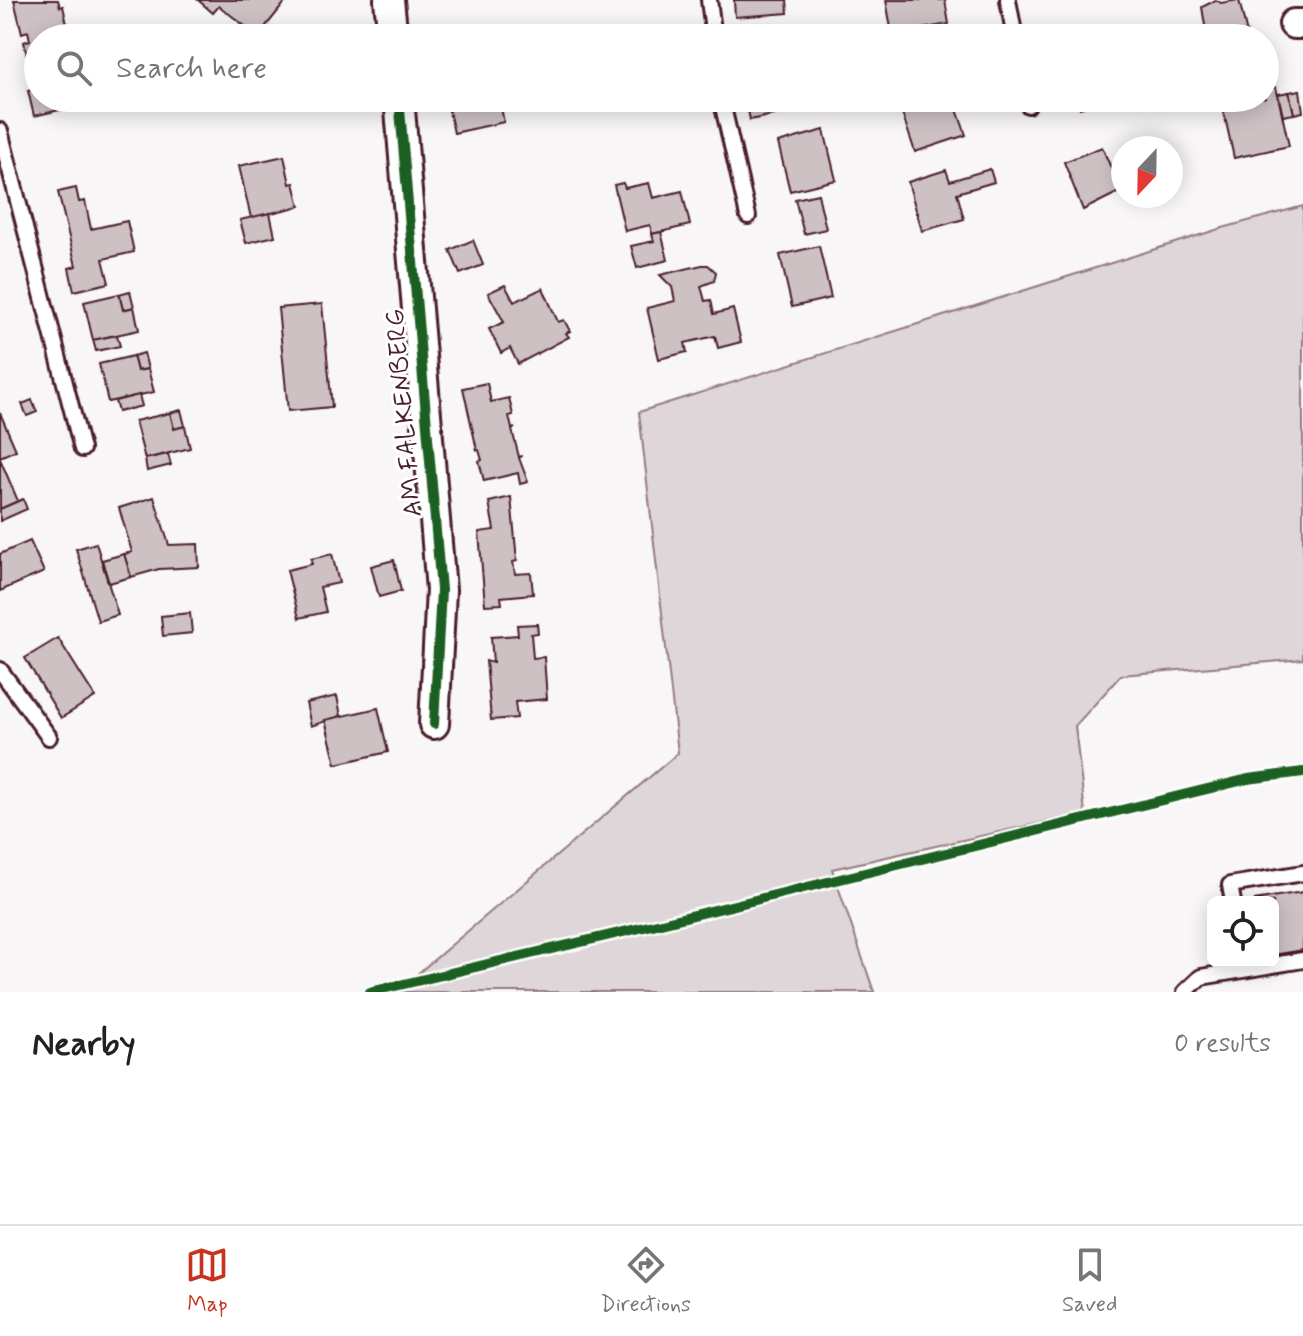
<!DOCTYPE html>
<html lang="en">
<head>
<meta charset="utf-8">
<style>
	body { margin:0; font-family:Mynerve,sans-serif; background:#f6f6f6; color:#222 }
	.controls { position:absolute; right:24px; bottom:24px; display:grid; overflow:hidden; border-radius:12px; box-shadow:0 4px 20px #0003 }
	.controls button { width:72px; height:72px; display:grid; place-items:center; padding:0; border:0; border-bottom:2px solid #e0e0e0; background:#fff; color:#222; font:40px sans-serif }
	.compass { position:absolute; left:1111px; top:136px; width:72px; height:72px; border-radius:50%; background:#fff; box-shadow:0 4px 20px #0003; rotate:202deg }
	.list { margin:0; padding:0; list-style:none }
	h2 { display:flex; justify-content:space-between; align-items:center; height:104px; margin:0; padding:0 32px; font-size:34px }
	h2 small { font-size:26px; font-weight:400; color:#767676 }
	.icon { flex:none; width:44px; height:44px; fill:none; stroke:currentColor; stroke-width:2; stroke-linecap:round; stroke-linejoin:round }
	.map { position:relative; flex:none; width:1303px; height:992px; overflow:hidden }
	.search { position:absolute; background:#fff; box-shadow:0 4px 20px #0003; left:24px; right:24px; top:24px; height:88px; display:flex; align-items:center; gap:20px; box-sizing:border-box; padding:0 28px; border-radius:44px; color:#767676; font-size:30px }
	.sheet { height:232px; background:#fff }
	nav { display:flex; justify-content:space-around; align-items:center; box-sizing:border-box; height:112px; border-top:2px solid #e0e0e0; background:#fff; font-size:22px; color:#767676 }
	nav a { display:grid; justify-items:center; gap:4px }
	nav .on { color:#c8321e }
	.map>svg:first-child { display:block }
</style>
</head>
<body>
<div class="map">
<svg width="1303" height="992" viewBox="0 0 1303 992">
	<rect width="100%" height="100%" fill="#f8f6f7"/>
	<filter id="ink" filterUnits="userSpaceOnUse"><feTurbulence type="fractalNoise" baseFrequency=".0125" numOctaves="2"/><feDisplacementMap in="SourceGraphic" scale="16" xChannelSelector="R" yChannelSelector="G"/><feConvolveMatrix kernelMatrix="1 2 1 2 8 2 1 2 1" color-interpolation-filters="sRGB"/></filter>
	<g filter="url(#ink)">
		<!-- green -->
		<polygon fill="#ded6d9" stroke="#947a82" stroke-width="2" points="1303,206 1303,659 1121,675 1075,726 1085,813 832,869 874,992 396,992 678,753 639,412 1219,229"/>
		<!-- building -->
		<g fill="#cdc1c4" stroke="#4a1f2b" stroke-width="2">
			<polygon points="14,0 58,0 60,7 63,6 70,38 38,38 38,82 33,83 24,42 30,40 28,31 22,33"/>
			<polygon points="198,0 287,0 258,36 219,6 213,13"/>
			<polygon points="734,0 787,0 788,13 735,17"/>
			<polygon points="886,0 945,0 949,24 892,34"/>
			<polygon points="1216,0 1221,3 1239,0 1248,38 1207,38 1202,7"/>
			<polygon points="505,31 507,38 475,38"/>
			<polygon points="611,33 611,38 571,38 571,36"/>
			<polygon points="1276,87 1289,146 1234,158 1221,99 1265,98 1265,90"/>
			<polygon points="38,88 38,98 106,99 34,116 28,91"/>
			<polygon points="1300,90 1303,112 1294,114 1289,92"/>
			<polygon points="1289,92 1294,114 1283,116 1278,94"/>
			<polygon points="446,98 499,98 504,122 454,133"/>
			<polygon points="755,98 774,98 778,114 750,120 746,100"/>
			<polygon points="897,98 940,98 942,105 954,101 966,135 915,152"/>
			<polygon points="1077,98 1109,98 1080,108"/>
			<polygon points="824,130 836,180 790,191 778,143"/>
			<polygon points="1102,147 1121,191 1083,210 1064,162"/>
			<polygon points="284,156 290,184 294,183 300,206 251,218 239,166"/>
			<polygon points="990,169 994,182 957,193 964,219 922,231 908,182 946,170 950,181"/>
			<polygon points="623,183 625,188 649,183 653,198 682,191 690,225 652,234 650,225 625,231 614,185"/>
			<polygon points="76,188 79,202 85,201 91,229 127,221 134,252 103,259 109,283 74,291 69,268 76,266 58,192"/>
			<polygon points="818,194 826,229 804,234 795,199"/>
			<polygon points="270,213 275,236 246,243 240,220"/>
			<polygon points="661,232 668,260 637,268 631,246 654,241 652,234"/>
			<polygon points="473,240 483,265 460,274 450,250"/>
			<polygon points="819,246 831,298 792,307 780,255"/>
			<polygon points="702,265 708,265 716,272 714,281 701,286 705,301 711,300 714,314 733,309 741,342 718,348 715,336 685,343 687,352 659,359 647,308 675,301 672,287 660,275"/>
			<polygon points="505,285 514,302 543,288 558,322 564,320 570,331 566,333 569,337 518,364 510,348 501,353 489,329 504,322 488,293"/>
			<polygon points="130,291 134,307 123,310 119,294"/>
			<polygon points="119,294 123,310 134,307 139,330 93,340 84,302"/>
			<polygon points="322,304 332,407 288,411 278,308"/>
			<polygon points="117,335 120,346 96,351 93,340"/>
			<polygon points="144,353 148,369 137,371 133,356"/>
			<polygon points="133,356 137,371 148,369 154,392 108,402 99,364"/>
			<polygon points="487,383 491,402 509,398 513,415 509,416 512,429 515,428 512,430 519,457 522,456 519,458 528,482 520,484 518,473 484,481 479,461 482,460 479,450 477,450 463,388"/>
			<polygon points="139,395 142,406 118,412 115,401"/>
			<polygon points="32,400 37,412 27,416 22,404"/>
			<polygon points="181,410 185,426 174,429 170,413"/>
			<polygon points="0,413 16,450 0,457"/>
			<polygon points="170,413 174,429 185,426 190,448 145,459 135,421"/>
			<polygon points="168,454 171,465 147,471 145,459"/>
			<polygon points="0,459 18,501 0,509"/>
			<polygon points="154,497 169,545 198,544 199,567 159,569 131,577 124,554 132,552 119,508"/>
			<polygon points="511,497 517,561 513,562 515,574 531,573 533,594 501,597 502,604 485,605 479,532 494,530 489,502"/>
			<polygon points="23,499 27,509 0,521 0,509"/>
			<polygon points="30,541 44,572 0,591 0,554"/>
			<polygon points="96,543 118,615 98,621 76,549"/>
			<polygon points="124,554 131,577 109,583 102,560"/>
			<polygon points="332,554 339,583 320,587 326,612 299,618 287,570 312,564 311,559"/>
			<polygon points="394,560 401,591 379,597 371,566"/>
			<polygon points="190,613 192,633 163,636 161,616"/>
			<polygon points="537,624 538,633 531,634 533,658 544,657 547,699 515,702 517,718 491,720 486,661 493,663 491,637 518,635 517,625"/>
			<polygon points="58,638 95,697 61,718 25,658"/>
			<polygon points="337,696 341,716 311,726 306,703"/>
			<polygon points="378,708 388,752 336,764 325,720"/>
			<polygon points="1303,892 1303,950 1273,955 1273,902 1254,900"/>
		</g>
		<g fill="none" stroke-linecap="round" stroke-linejoin="round">
			<!-- lane casing -->
			<g stroke="#4a1f2b" stroke-width="20">
				<g id="lane">
					<polyline points="709,0 714,38"/>
					<polyline points="1008,0 1015,38"/>
					<polyline points="721,98 748,216"/>
					<polyline points="1027,98 1028,105"/>
					<polyline points="0,131 82,449"/>
					<polyline points="0,670 49,737"/>
					<polyline points="1233,902 1230,885 1303,873"/>
					<polyline points="1185,992 1201,977 1303,960"/>
				</g>
			</g>
			<!-- street casing -->
			<g stroke="#4a1f2b" stroke-width="34">
				<g id="street">
					<polyline points="389,0 393,38"/>
					<polyline points="1294,24 1303,24"/>
					<polyline points="399,98 441,590 434,724"/>
				</g>
			</g>
			<!-- lane -->
			<use href="#lane" stroke="#fff" stroke-width="14"/>
			<!-- street -->
			<use href="#street" stroke="#fff" stroke-width="28"/>
			<!-- cycleway casing -->
			<g stroke="#fff" stroke-width="15">
				<g id="cycleway">
					<polyline points="399,98 441,590 434,724"/>
					<polyline points="370,992 657,924 1248,779 1303,772"/>
				</g>
			</g>
			<!-- cycleway -->
			<use href="#cycleway" stroke="#1b5e20" stroke-width="10"/>
		</g>
	</g>
	<g text-anchor="middle" stroke-width="6" stroke-linejoin="round" paint-order="stroke">
		<!-- street labels -->
		<g font-size="26" fill="#4a1f2b" stroke="#fff">
			<text transform="translate(403 413) rotate(-95)" y="9">AM FALKENBERG</text>
		</g>
	</g>
</svg>
<div class="controls">
<button><svg class="icon" aria-label="locate" viewBox="0 0 24 24"><circle cx="12" cy="12" r="6"/><path d="M12 2v4M12 18v4M2 12h4M18 12h4"/></svg></button>
</div>
<svg class="compass" viewBox="-18 -18 36 36"><path d="M0-13l5 13h-10z" fill="#e53935"/><path d="M0 13l5-13h-10z" fill="#767676"/></svg>
<div class="search"><svg class="icon" aria-label="search" viewBox="0 0 24 24"><circle cx="10" cy="10" r="6"/><path d="M15 15l6 6"/></svg>Search here</div>
</div>
<section class="sheet">
<h2>Nearby<small>0 results</small></h2>
<ul class="list">
</ul>
</section>
<nav>
<a class="on"><svg class="icon" aria-label="map" viewBox="0 0 24 24"><path d="M3 6l6-2 6 2 6-2v14l-6 2-6-2-6 2zM9 4v14M15 6v14"/></svg>Map</a>
<a><svg class="icon" aria-label="directions" viewBox="0 0 24 24"><path d="M12 3l9 9-9 9-9-9zM9 14v-3h6M13 9l2 2-2 2"/></svg>Directions</a>
<a><svg class="icon" aria-label="saved" viewBox="0 0 24 24"><path d="M7 4h10v16l-5-4-5 4z"/></svg>Saved</a>
</nav>
</body>
</html>
